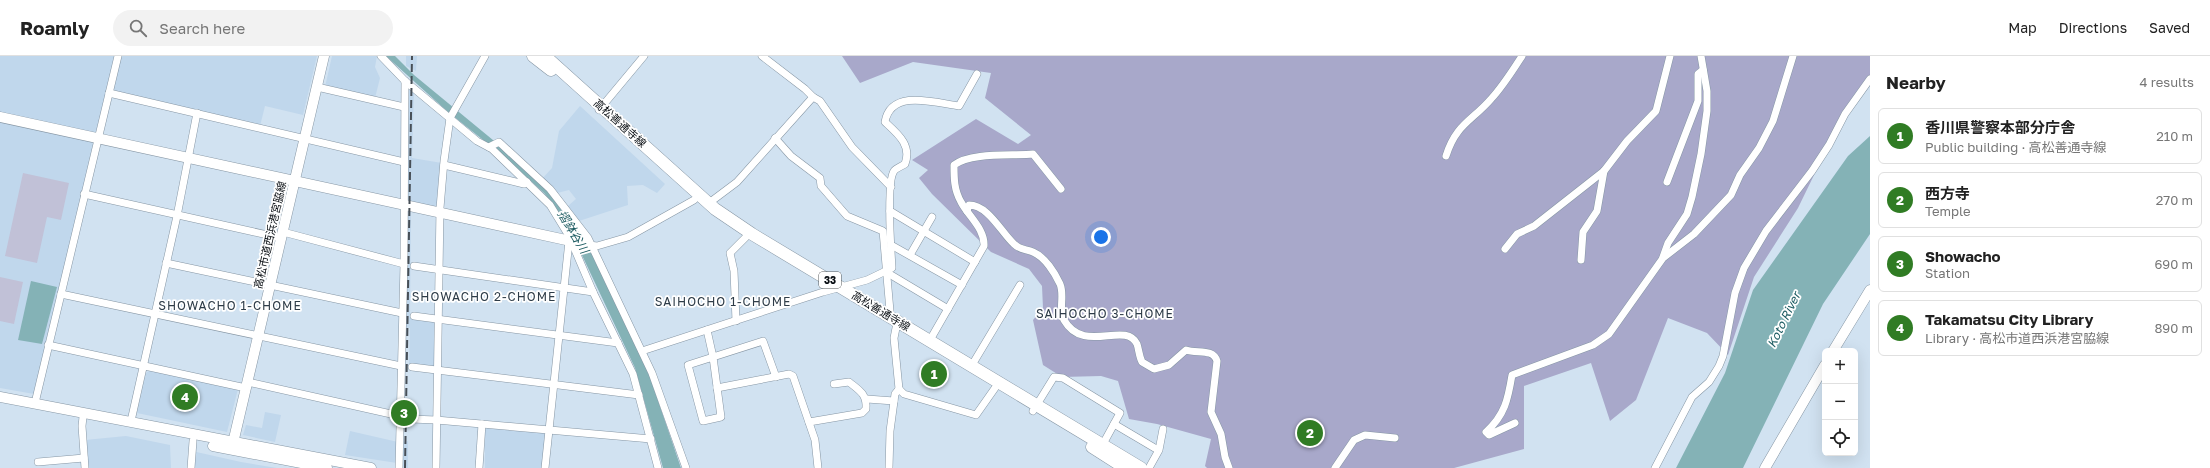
<!DOCTYPE html>
<html lang="en">
<head>
<meta charset="utf-8">
<style>
	body { margin:0; font-family:"Golos Text","Noto Sans JP",sans-serif; background:#f2f2f2; color:#222 }
	.controls { position:absolute; right:12px; bottom:12px; display:grid; overflow:hidden; border-radius:6px; box-shadow:0 4px 16px #0002 }
	.controls button { width:36px; height:36px; display:grid; place-items:center; padding:0; border:0; border-bottom:1px solid #e0e0e0; background:#fff; color:#222; font:20px sans-serif }
	.you { position:absolute; left:1101px; top:181px; width:14px; height:14px; margin:-10px; border:3px solid #fff; border-radius:50%; background:#1a73e8; box-shadow:0 0 0 6px #1a73e833 }
	.badge { display:grid; place-items:center; width:26px; height:26px; border-radius:50%; background:#307c24; color:#fff; font-size:13px; font-weight:700 }
	.pin { position:absolute; translate:-50% -50%; border:2px solid #fff; box-shadow:0 1px 4px #0006 }
	.list { margin:0; padding:0; list-style:none }
	h2 { display:flex; justify-content:space-between; align-items:center; height:52px; margin:0; padding:0 16px; font-size:17px }
	h2 small { font-size:13px; font-weight:400; color:#767676 }
	.list li { display:grid; grid-template-columns:26px 1fr auto; gap:12px; align-items:center; box-sizing:border-box; height:56px; margin:0 8px 8px; padding:0 8px; border:1px solid #e0e0e0; border-radius:6px }
	.list b { display:block; font-size:15px; white-space:nowrap }
	.list p { margin:0; font-size:13px; white-space:nowrap; color:#767676 }
	.list em { font-size:13px; font-style:normal; color:#767676 }
	.icon { flex:none; width:22px; height:22px; fill:none; stroke:currentColor; stroke-width:2; stroke-linecap:round; stroke-linejoin:round }
	.map { position:relative; flex:none; width:1870px; height:412px; overflow:hidden }
	header { display:flex; align-items:center; gap:24px; box-sizing:border-box; height:56px; padding:0 20px; background:#fff; border-bottom:1px solid #e0e0e0 }
	header strong { font-size:19px }
	nav { display:flex; gap:22px; margin-inline-start:auto; font-size:14px }
	.search { width:280px; height:36px; background:#f2f2f2; display:flex; align-items:center; gap:10px; box-sizing:border-box; padding:0 14px; border-radius:22px; color:#767676; font-size:15px }
	main { display:flex }
	aside { flex:1; background:#fff }
	.map>svg:first-child { display:block }
</style>
</head>
<body>
<header>
<strong>Roamly</strong>
<div class="search"><svg class="icon" aria-label="search" viewBox="0 0 24 24"><circle cx="10" cy="10" r="6"/><path d="M15 15l6 6"/></svg>Search here</div>
<nav><a>Map</a><a>Directions</a><a>Saved</a></nav>
</header>
<main>
<div class="map">
<svg width="1870" height="412" viewBox="0 0 1870 412">
	<rect width="100%" height="100%" fill="#d1e2f1"/>
	<!-- built -->
	<g fill="#c0d7ec">
		<polygon points="0,0 115,0 34,338 0,332"/>
		<polygon points="121,0 317,0 303,59 265,50 260,70 115,36 113,33"/>
		<polygon points="332,0 377,0 375,11 380,22 375,42 325,31"/>
		<polygon points="406,0 417,0 416,15 406,10"/>
		<polygon points="407,31 414,35 412,102 442,107 437,149 435,151 406,146"/>
		<polygon points="580,50 665,128 657,137 643,129 627,130 628,149 579,165 568,150 576,143 569,134 557,137 542,123 552,112 559,75"/>
		<polygon points="405,153 411,154 410,262 431,265 435,267 435,313 409,310 410,272 404,271"/>
		<polygon points="150,314 238,333 227,376 137,357 146,317"/>
		<polygon points="265,356 281,359 275,386 243,379 246,369 262,372"/>
		<polygon points="488,372 544,377 546,380 543,412 485,412 485,374"/>
		<polygon points="350,375 398,386 397,407 345,399"/>
		<polygon points="126,380 170,389 171,412 88,412 85,384"/>
		<polygon points="408,385 408,412 401,412 401,391 404,391 404,386"/>
		<polygon points="192,395 241,406 277,412 193,412"/>
	</g>
	<!-- green -->
	<g fill="#c1c1d7">
		<polygon points="23,117 69,127 61,164 47,161 37,207 5,200"/>
		<polygon points="0,221 23,226 14,268 0,265"/>
	</g>
	<!-- forest -->
	<polygon fill="#a8a8ca" points="842,0 1870,0 1870,19 1849,47 1798,152 1754,221 1728,299 1707,277 1668,262 1636,344 1610,365 1591,307 1524,330 1524,393 1454,412 1207,412 1205,410 1211,383 1157,368 1129,363 1118,325 1101,320 1062,321 1043,309 1033,264 1043,252 1042,230 1029,213 991,196 932,138 919,122 928,114 912,104 976,63 1018,88 1031,79 985,42 991,17 913,6 860,27"/>
	<!-- water -->
	<g fill="#84b2b6">
		<polygon points="386,0 395,0 414,19 499,89 546,131 586,183 650,321 681,412 663,412 635,312 573,180 553,148 544,137 502,99 448,56"/>
		<polygon points="1870,80 1870,178 1823,248 1743,412 1676,412 1725,317 1753,234 1848,100"/>
		<polygon points="31,225 57,231 42,288 18,284"/>
	</g>
	<g fill="none" stroke-linecap="round" stroke-linejoin="round">
		<!-- street casing -->
		<g stroke="#8696a4" stroke-width="8">
			<g id="street">
				<polyline points="381,0 405,25 477,85 492,93 550,149 569,180 593,236 633,318 658,412"/>
				<polyline points="317,31 404,51"/>
				<polyline points="109,37 404,106"/>
				<polyline points="813,41 820,45 852,91 891,131"/>
				<polyline points="599,54 644,0"/>
				<polyline points="775,82 791,100 820,122 821,130 847,160 883,175 890,255 888,259"/>
				<polyline points="489,91 499,86 550,133 588,182 652,317 686,412"/>
				<path d="M1446,100C1456,68 1472,65 1491,43C1503,30 1513,14 1522,0"/>
				<polyline points="444,109 524,128 527,126"/>
				<polyline points="1667,126 1698,45 1698,18 1703,14"/>
				<polyline points="84,138 281,182"/>
				<polyline points="709,147 737,126 813,41 805,33 762,0"/>
				<polyline points="890,155 975,206"/>
				<path d="M967,155L969,149C988,149 1001,176 1014,188C1020,194 1025,193 1033,196C1045,201 1055,217 1060,228C1065,240 1058,253 1064,264C1084,299 1125,264 1137,288C1139,294 1139,300 1142,306L1154,313L1169,309L1186,294C1197,298 1213,292 1217,305L1211,356L1221,378L1225,401L1229,412"/>
				<polyline points="283,176 404,208"/>
				<polyline points="589,189 597,190 628,181 694,144"/>
				<polyline points="891,189 962,229"/>
				<polyline points="1505,193 1517,178 1534,170 1604,115 1627,85 1656,55 1670,0"/>
				<polyline points="910,199 932,161"/>
				<polyline points="1663,201 1668,187 1687,158 1692,141 1701,98 1707,55 1707,35 1701,0"/>
				<polyline points="1581,204 1583,176 1597,155 1604,115"/>
				<polyline points="166,207 402,257"/>
				<polyline points="414,210 593,236"/>
				<polyline points="886,216 948,253"/>
				<polyline points="61,238 401,310"/>
				<polyline points="414,260 618,287"/>
				<polyline points="736,265 734,215 730,197 746,181"/>
				<polyline points="707,274 713,301 721,361 703,365 688,309 763,285 776,321"/>
				<path d="M930,284L984,190C985,173 969,161 961,146C954,134 954,122 954,109C971,96 1011,100 1033,98L1061,133"/>
				<polyline points="48,289 246,332"/>
				<path d="M642,295L823,236L867,224L892,212C891,195 886,126 894,115C896,112 902,110 905,108C912,89 898,78 885,66C891,32 936,47 959,50L977,18"/>
				<polyline points="972,309 1020,229"/>
				<polyline points="412,311 639,339"/>
				<polyline points="248,326 400,360"/>
				<polyline points="717,332 789,318 793,320 815,384 818,412"/>
				<polyline points="899,333 904,338 976,359 995,332"/>
				<polyline points="867,343 894,345"/>
				<polyline points="35,347 118,0"/>
				<polyline points="1033,355 1054,321 1063,322 1120,357 1103,388"/>
				<polyline points="83,361 82,370 85,412"/>
				<polyline points="411,363 436,364 651,383"/>
				<polyline points="131,365 177,160 197,57"/>
				<path d="M809,366L862,357L866,353C867,338 860,335 849,326L834,328"/>
				<path d="M1515,367L1489,379L1486,376C1505,359 1508,343 1512,319L1593,289L1609,278L1663,202L1694,178L1731,139L1740,119L1759,92L1773,65L1793,0"/>
				<polyline points="1114,368 1158,394"/>
				<polyline points="38,406 84,402"/>
				<polyline points="191,412 193,385"/>
				<polyline points="399,412 404,208 405,25"/>
				<polyline points="436,412 440,152 444,105 450,62 485,0"/>
				<polyline points="479,412 482,368"/>
				<polyline points="545,412 569,185"/>
				<polyline points="889,412 890,375 895,338 899,333 894,282 896,272"/>
				<polyline points="1149,412 1159,394 1163,373"/>
				<polyline points="1335,412 1354,384 1365,379 1395,382"/>
				<polyline points="1655,412 1692,341 1709,326 1719,310 1723,300 1735,237 1744,212 1766,175 1812,115 1829,89 1845,58 1870,23"/>
			</g>
		</g>
		<!-- secondary casing -->
		<g stroke="#8696a4" stroke-width="11">
			<g id="secondary">
				<polyline points="0,61 589,189"/>
				<polyline points="1833,295 1870,234"/>
				<polyline points="0,341 371,412"/>
				<polyline points="233,387 324,0"/>
				<polyline points="213,390 327,412"/>
				<polyline points="1765,412 1825,309"/>
			</g>
		</g>
		<!-- primary casing -->
		<g stroke="#8696a4" stroke-width="13">
			<g id="primary">
				<polyline points="533,0 551,14"/>
				<polyline points="545,0 715,153 752,178 1141,412"/>
				<polyline points="1092,391 1125,412"/>
			</g>
		</g>
		<!-- street -->
		<use href="#street" stroke="#fff" stroke-width="7"/>
		<!-- secondary -->
		<use href="#secondary" stroke="#fff" stroke-width="10"/>
		<!-- primary -->
		<use href="#primary" stroke="#fff" stroke-width="12"/>
		<!-- rail -->
		<polyline stroke="#474f57" stroke-width="2" stroke-dasharray="8 4" stroke-linecap="butt" points="405,412 412,0"/>
	</g>
	<g text-anchor="middle" stroke-width="3.5" stroke-linejoin="round" paint-order="stroke">
		<!-- shield labels -->
		<rect fill="#fff" stroke="#525659" stroke-width="1" x="819" y="216" width="22" height="16" rx="3"/>
		<g font-size="10" font-weight="bold" fill="#080d12">
			<text x="830" y="228">33</text>
		</g>
		<!-- street labels -->
		<g font-size="11" fill="#080d12" stroke="#fff">
			<text transform="translate(620 67) rotate(42)" y="4">高松善通寺線</text>
			<text transform="translate(270 179) rotate(-77)" y="4">高松市道西浜港宮脇線</text>
			<text transform="translate(881 255) rotate(31)" y="4">高松善通寺線</text>
		</g>
		<!-- water labels -->
		<g font-size="12" font-style="italic" fill="#1c5b61" stroke="#fff">
			<text transform="translate(573 176) rotate(59)" y="4">摺鉢谷川</text>
			<text transform="translate(1784 264) rotate(-64)" y="4">Koto River</text>
		</g>
		<!-- neighbourhood labels -->
		<g font-size="12" letter-spacing="1" fill="#2e3c48" stroke="#fff">
			<text x="484" y="245">SHOWACHO 2-CHOME</text>
			<text x="723" y="250">SAIHOCHO 1-CHOME</text>
			<text x="230" y="254">SHOWACHO 1-CHOME</text>
			<text x="1105" y="262">SAIHOCHO 3-CHOME</text>
		</g>
	</g>
</svg>
<div class="controls">
<button>+</button>
<button>−</button>
<button><svg class="icon" aria-label="locate" viewBox="0 0 24 24"><circle cx="12" cy="12" r="6"/><path d="M12 2v4M12 18v4M2 12h4M18 12h4"/></svg></button>
</div>
<div class="you"></div>
<div class="pin badge" style="left:934px;top:318px">1</div>
<div class="pin badge" style="left:1310px;top:377px">2</div>
<div class="pin badge" style="left:404px;top:357px">3</div>
<div class="pin badge" style="left:185px;top:341px">4</div>
</div>
<aside>
<h2>Nearby<small>4 results</small></h2>
<ul class="list">
<li><span class="badge">1</span><div><b>香川県警察本部分庁舎</b><p>Public building · 高松善通寺線</p></div><em>210 m</em></li>
<li><span class="badge">2</span><div><b>西方寺</b><p>Temple</p></div><em>270 m</em></li>
<li><span class="badge">3</span><div><b>Showacho</b><p>Station</p></div><em>690 m</em></li>
<li><span class="badge">4</span><div><b>Takamatsu City Library</b><p>Library · 高松市道西浜港宮脇線</p></div><em>890 m</em></li>
</ul>
</aside>
</main>
</body>
</html>
